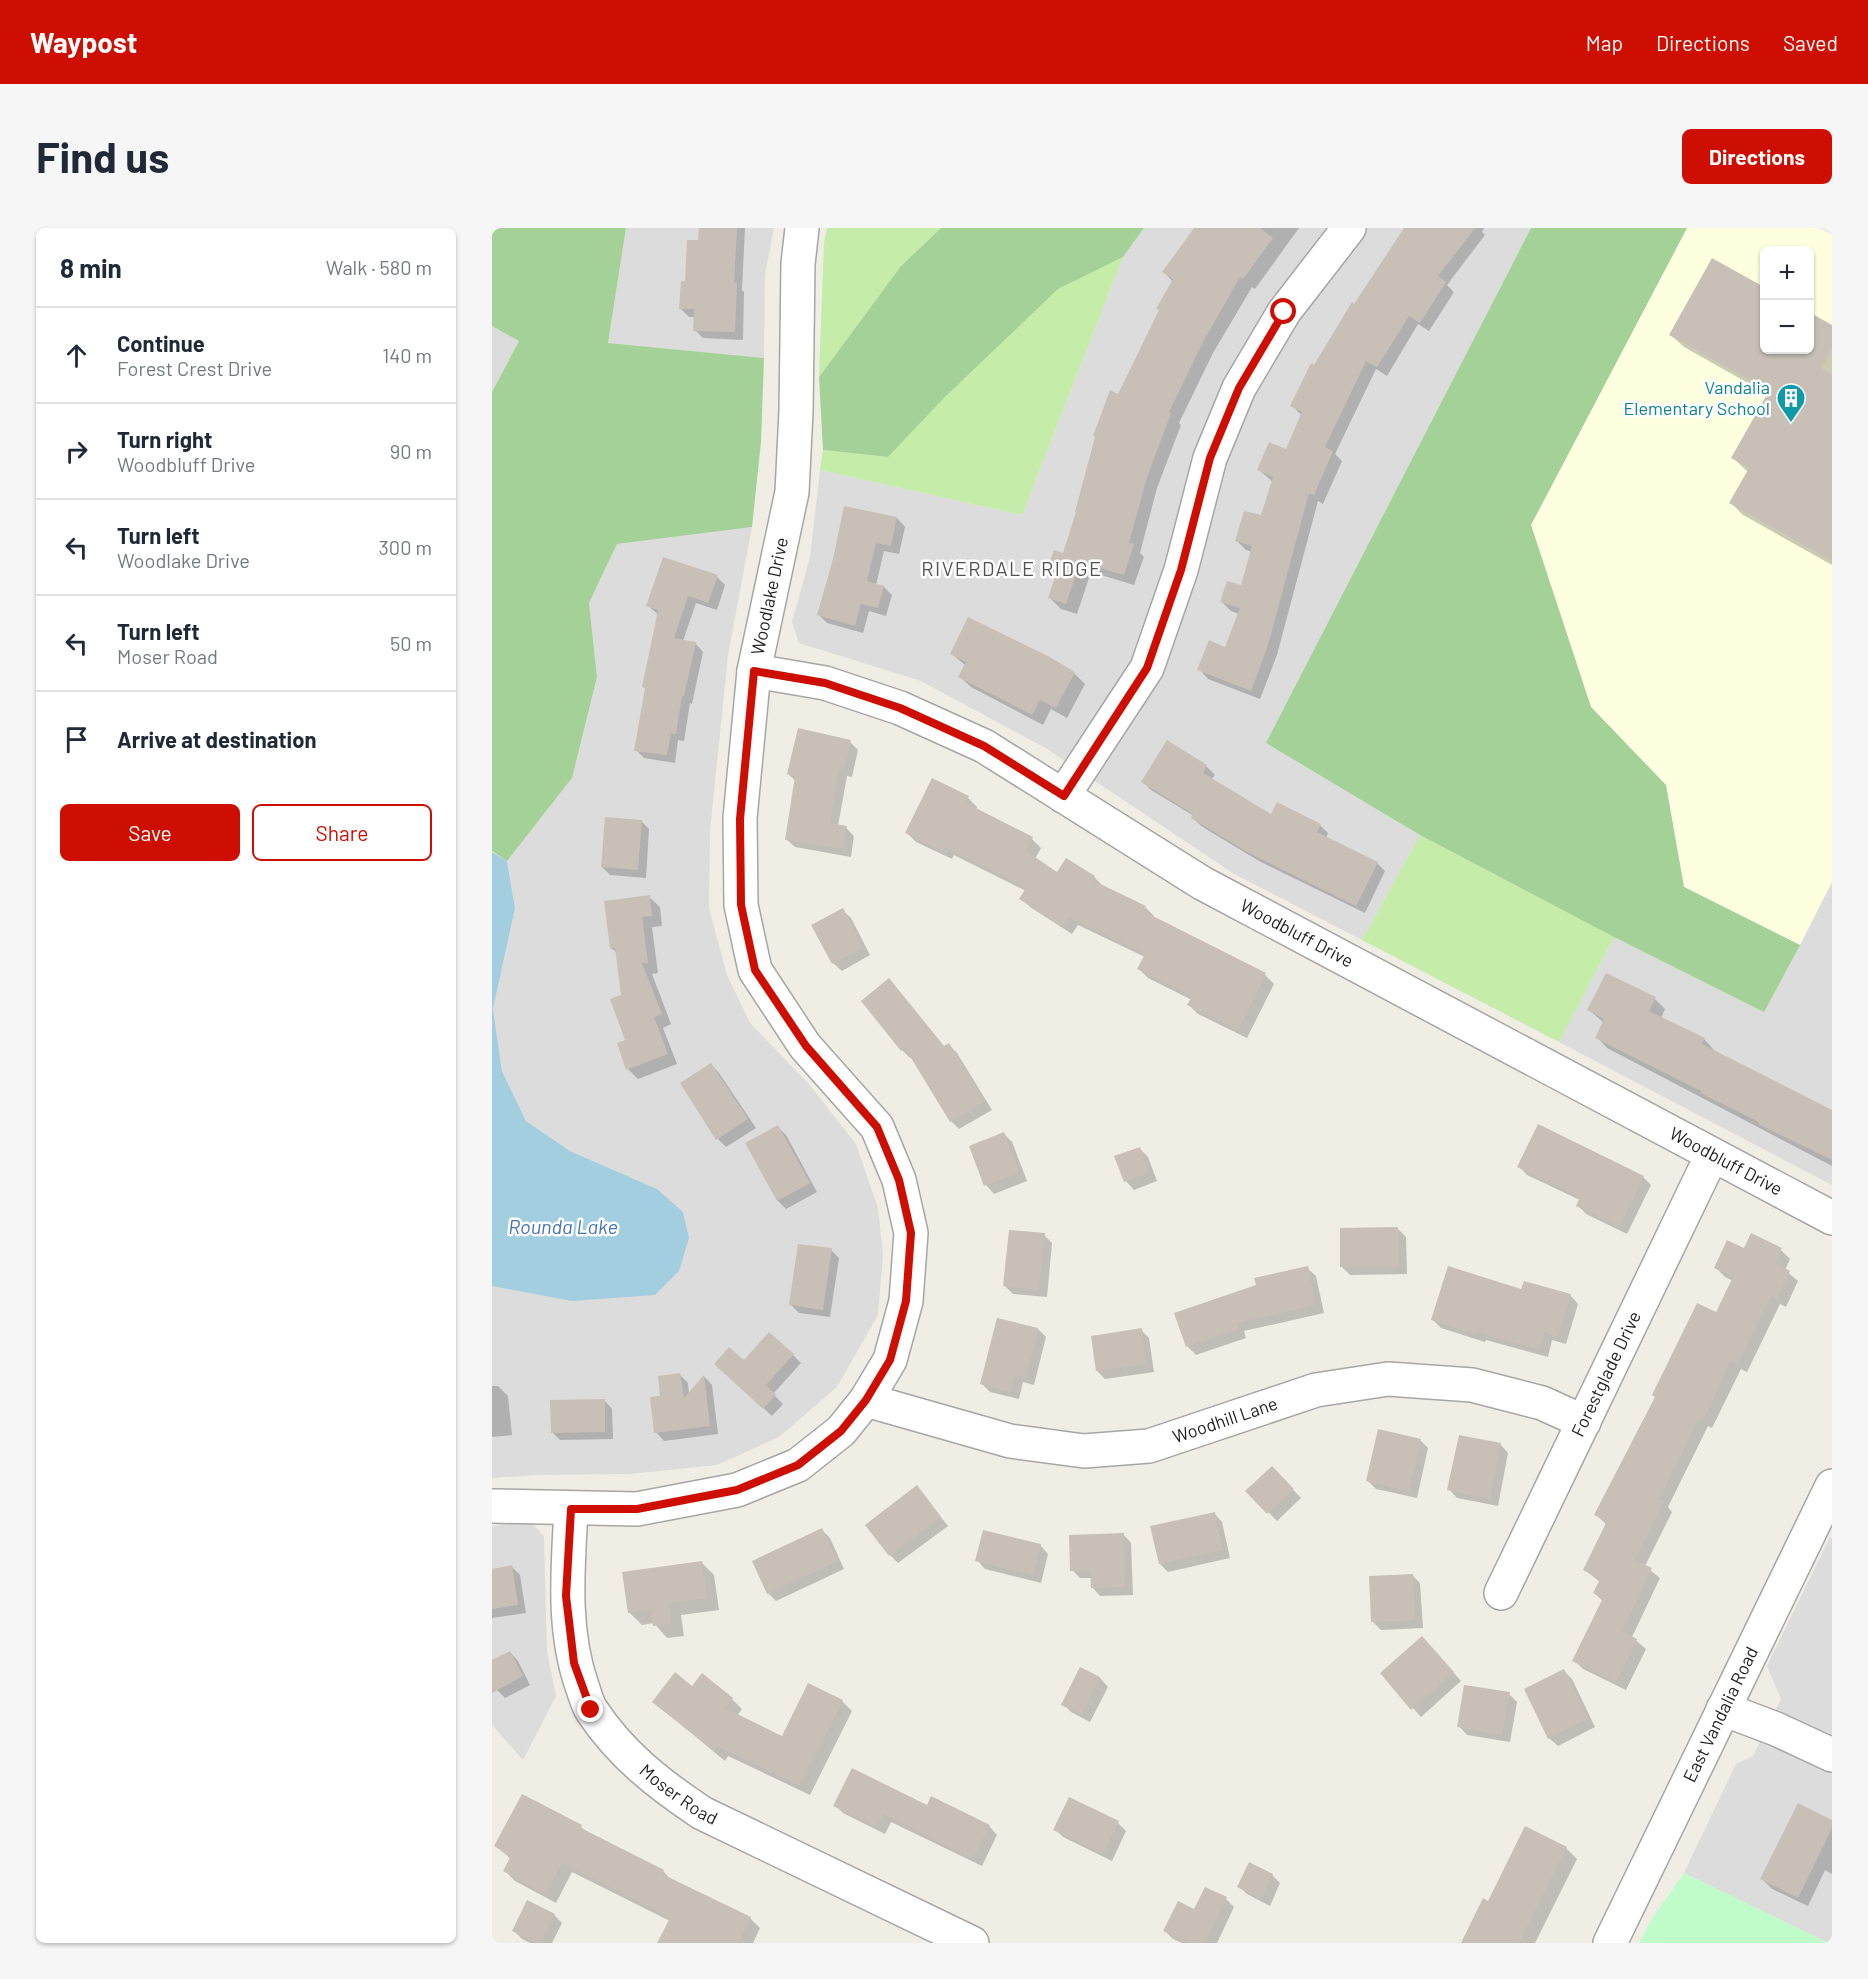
<!DOCTYPE html>
<html lang="en">
<head>
<meta charset="utf-8">
<style>
	body { margin:0; font-family:Barlow,sans-serif; background:#f6f6f7; color:#1f2937 }
	.controls { position:absolute; right:18px; top:18px; display:grid; overflow:hidden; border-radius:9px; box-shadow:0 2px 4px #0004 }
	.controls button { width:54px; height:54px; display:grid; place-items:center; padding:0; border:0; border-bottom:2px solid #e0e1e3; background:#fff; color:#1f2937; font:30px sans-serif }
	.stop { position:absolute; width:18px; height:18px; margin:-14px; border:4px solid #ce0e00; border-radius:50%; background:#fff }
	.stop.end { background:#ce0e00; border-color:#fff; box-shadow:0 2px 6px #0008 }
	.list { margin:0; padding:0; list-style:none }
	h2 { display:flex; justify-content:space-between; align-items:center; height:78px; margin:0; padding:0 24px; font-size:26px }
	h2 small { font-size:20px; font-weight:400; color:#747a83 }
	.list li { display:grid; grid-template-columns:39px 1fr auto; gap:18px; align-items:center; box-sizing:border-box; height:96px; padding:0 24px; border-top:2px solid #e0e1e3 }
	.list b { display:block; font-size:22px; white-space:nowrap }
	.list p { margin:0; font-size:20px; white-space:nowrap; color:#747a83 }
	.list em { font-size:20px; font-style:normal; color:#747a83 }
	.actions { display:flex; gap:12px; padding:18px 24px }
	.actions a { flex:1; padding:14px 0; border:2px solid #ce0e00; border-radius:9px; text-align:center; font-size:21px; color:#ce0e00 }
	.actions .main { background:#ce0e00; color:#fff }
	.icon { flex:none; width:33px; height:33px; fill:none; stroke:currentColor; stroke-width:2; stroke-linecap:round; stroke-linejoin:round }
	.map { position:relative; flex:none; width:1340px; height:1715px; overflow:hidden; border-radius:9px }
	header { display:flex; align-items:center; gap:36px; box-sizing:border-box; height:84px; padding:0 30px; background:#ce0e00; color:#fff }
	header strong { font-size:28px }
	nav { display:flex; gap:33px; margin-inline-start:auto; font-size:21px }
	.intro { display:flex; align-items:center; justify-content:space-between; box-sizing:border-box; height:144px; padding:0 36px }
	h1 { margin:0; font-size:42px }
	.button { padding:15px 27px; border-radius:9px; background:#ce0e00; color:#fff; font-size:21px; font-weight:700 }
	main { display:flex; gap:36px; padding:0 36px }
	aside { flex:1; background:#fff; border-radius:9px; box-shadow:0 2px 4px #0004 }
	.map>svg:first-child { display:block }
</style>
</head>
<body>
<header>
<strong>Waypost</strong>
<nav><a>Map</a><a>Directions</a><a>Saved</a></nav>
</header>
<div class="intro"><h1>Find us</h1><a class="button">Directions</a></div>
<main>
<aside>
<h2>8 min<small>Walk · 580 m</small></h2>
<ul class="list">
<li><svg class="icon" aria-label="ahead" viewBox="0 0 24 24"><path d="M12 20V5M6 11l6-6 6 6"/></svg><div><b>Continue</b><p>Forest Crest Drive</p></div><em>140 m</em></li>
<li><svg class="icon" aria-label="right" viewBox="0 0 24 24"><path d="M7 20v-9h11M14 6l5 5-5 5"/></svg><div><b>Turn right</b><p>Woodbluff Drive</p></div><em>90 m</em></li>
<li><svg class="icon" aria-label="left" viewBox="0 0 24 24"><path d="M17 20v-9H6M10 6l-5 5 5 5"/></svg><div><b>Turn left</b><p>Woodlake Drive</p></div><em>300 m</em></li>
<li><svg class="icon" aria-label="left" viewBox="0 0 24 24"><path d="M17 20v-9H6M10 6l-5 5 5 5"/></svg><div><b>Turn left</b><p>Moser Road</p></div><em>50 m</em></li>
<li><svg class="icon" aria-label="arrive" viewBox="0 0 24 24"><path d="M6 21V4h12l-3 4 3 4H6"/></svg><div><b>Arrive at destination</b></div></li>
</ul>
<div class="actions"><a class="main">Save</a><a>Share</a></div>
</aside>
<div class="map">
<svg width="1340" height="1715" viewBox="0 0 1340 1715">
	<rect width="100%" height="100%" fill="#f0ede4"/>
	<!-- residential -->
	<g fill="#dddcdc">
		<polygon points="134,0 282,0 273,47 272,130 116,115"/>
		<polygon points="652,0 1039,0 775,514 928,607 870,712 742,646 555,521 429,453 307,415 300,394 318,329 328,242 530,287 631,29"/>
		<polygon points="0,98 27,113 0,164"/>
		<polygon points="260,299 236,427 218,603 217,680 235,747 258,795 316,855 364,916 386,980 391,1027 386,1087 345,1159 287,1209 225,1237 138,1246 46,1247 0,1250 0,1058 9,1058 165,961 78,923 34,893 10,843 1,781 23,680 15,633 80,550 105,449 97,375 125,316"/>
		<polygon points="1340,654 1340,957 1067,814 1122,709 1272,783"/>
		<polygon points="39,1294 52,1308 55,1423 64,1468 31,1532 0,1497 0,1298"/>
		<polygon points="1338,1309 1340,1310 1340,1715 1336,1715 1192,1645 1244,1536 1261,1528 1289,1471 1275,1438"/>
	</g>
	<!-- education -->
	<path fill="#fdffdf" fill-rule="evenodd" d="M1195,0H1326L1340,7V654L1308,717L1192,659L1174,557L1099,479L1039,297ZM1272,22H1318V122H1272Z"/>
	<!-- grass -->
	<g fill="#c5eca8">
		<polygon points="335,0 449,0 409,38 327,149 332,15"/>
		<polygon points="631,29 530,287 328,242 331,222 396,229 452,170 566,61"/>
		<polygon points="928,607 1122,709 1067,814 870,712"/>
	</g>
	<!-- forest -->
	<g fill="#a4d197">
		<polygon points="0,0 134,0 116,115 272,130 269,214 260,299 125,316 97,375 105,449 80,550 15,633 0,623 0,164 27,113 0,98"/>
		<polygon points="449,0 652,0 631,29 566,61 452,170 396,229 331,222 327,149 409,38"/>
		<polygon points="1039,0 1195,0 1039,297 1099,479 1174,557 1192,659 1308,717 1272,784 1122,709 928,607 774,515"/>
	</g>
	<!-- park -->
	<polygon fill="#c0fcc9" points="1192,1645 1336,1715 1147,1715 1159,1692"/>
	<!-- water -->
	<polygon fill="#a3cee0" points="0,624 15,633 23,680 1,781 10,843 34,893 78,923 165,961 191,984 197,1010 187,1043 163,1067 80,1073 0,1058"/>
	<!-- shadow -->
	<g fill="#0003">
		<polygon points="208,0 253,0 250,62 252,64 251,112 211,110 203,102 203,89 197,89 189,81 208,14"/>
		<polygon points="704,0 807,0 763,61 760,59 721,125 687,195 689,197 665,260 648,325 652,329 642,357 599,344 585,386 569,381 558,370 565,350 557,343 572,327 627,167 681,54 672,44"/>
		<polygon points="915,0 992,0 990,4 993,7 955,57 962,64 937,103 926,96 895,148 884,141 843,226 850,233 831,276 826,273 785,427 768,471 716,451 707,441 734,421 747,386 739,383 730,374 750,359 760,324 754,322 745,313 770,289 781,254 767,242 795,223 809,187 800,177 822,139"/>
		<polygon points="1221,32 1272,61 1272,122 1318,122 1340,98 1340,337 1251,287 1239,275 1256,244 1241,230 1277,167 1192,119 1179,107"/>
		<polygon points="405,290 413,299 407,326 392,323 384,357 392,359 400,367 394,388 377,383 371,405 335,395 327,387 342,331"/>
		<polygon points="225,349 233,357 225,382 204,375 191,413 203,415 211,424 200,476 198,475 192,513 186,512 183,535 152,530 144,522 154,461 152,459 167,387 156,378"/>
		<polygon points="460,426 582,445 593,456 575,490 559,481 551,497 479,459 468,449 474,438"/>
		<polygon points="358,514 366,522 360,549 355,548 346,598 354,600 362,608 359,629 303,619 294,611 304,553 296,546"/>
		<polygon points="675,514 715,539 723,547 719,552 780,588 828,597 836,605 834,610 885,635 893,643 873,685 767,633 709,598 701,590 702,588 659,562 651,554"/>
		<polygon points="440,552 476,570 485,579 484,582 540,611 549,620 543,631 566,646 602,649 611,658 653,679 662,688 661,690 773,747 782,756 755,810 706,786 697,777 700,772 656,750 647,741 653,729 586,697 580,706 538,679 529,670 534,663 462,627 460,631 424,614 415,605"/>
		<polygon points="149,593 157,601 154,650 118,647 110,639"/>
		<polygon points="157,669 168,679 170,698 160,699 166,745 160,746 179,796 171,800 185,836 146,851 136,841 135,813 125,725 119,720"/>
		<polygon points="350,682 359,690 378,727 350,743 341,735"/>
		<polygon points="1163,771 1173,781 1169,790 1212,811 1222,822 1221,823 1340,884 1340,938 1115,820 1105,809 1112,795 1097,782"/>
		<polygon points="371,774 453,819 457,817 465,825 500,882 467,901 459,893 420,829 418,830 410,822"/>
		<polygon points="219,836 227,845 264,900 234,919 226,911 190,856"/>
		<polygon points="286,899 294,907 325,964 294,981 286,973 255,916"/>
		<polygon points="512,906 520,914 535,953 502,966 494,957 479,919"/>
		<polygon points="647,920 656,929 665,953 642,962 634,953"/>
		<polygon points="1027,938 1151,949 1159,957 1135,1006 1094,986 1086,977 1088,972 1035,947"/>
		<polygon points="906,1001 914,1009 915,1046 858,1047 850,1039"/>
		<polygon points="552,1007 560,1015 555,1069 521,1066 512,1057"/>
		<polygon points="1260,1007 1289,1022 1298,1031 1293,1042 1306,1053 1294,1079 1288,1076 1255,1144 1249,1141 1220,1200 1216,1198 1176,1279 1180,1284 1153,1338 1168,1350 1140,1409 1154,1421 1134,1462 1091,1441 1082,1432 1111,1373 1102,1365 1108,1354 1093,1342 1115,1297 1104,1287 1225,1086 1241,1053 1233,1049 1224,1040 1253,1022"/>
		<polygon points="339,1022 347,1030 338,1089 307,1085 299,1077"/>
		<polygon points="815,1040 824,1048 832,1085 752,1103 754,1110 704,1127 696,1119 684,1086"/>
		<polygon points="1030,1063 1078,1067 1086,1076 1074,1116 1060,1112 1056,1129 994,1112 993,1114 949,1100 941,1092"/>
		<polygon points="546,1101 554,1109 542,1157 531,1154 527,1171 498,1164 490,1156"/>
		<polygon points="649,1102 657,1110 662,1144 613,1151 605,1143"/>
		<polygon points="301,1127 309,1135 281,1166 291,1176 280,1188 232,1144 252,1135"/>
		<polygon points="188,1147 196,1155 197,1166 213,1149 220,1157 226,1206 172,1213 164,1204 170,1169"/>
		<polygon points="0,1158 6,1158 16,1168 20,1207 0,1209"/>
		<polygon points="112,1172 120,1181 121,1211 68,1212 60,1204"/>
		<polygon points="928,1212 936,1220 925,1270 884,1261 876,1253"/>
		<polygon points="1008,1216 1016,1225 1006,1278 965,1270 957,1261"/>
		<polygon points="780,1240 809,1270 785,1293 756,1263"/>
		<polygon points="425,1259 456,1298 406,1335 398,1327"/>
		<polygon points="722,1285 730,1294 738,1330 676,1344 668,1336"/>
		<polygon points="330,1302 338,1310 352,1341 284,1373 276,1365"/>
		<polygon points="631,1306 639,1315 641,1367 608,1368 600,1359 600,1350 588,1350 580,1342"/>
		<polygon points="548,1317 556,1326 549,1355 493,1341 485,1332"/>
		<polygon points="210,1335 222,1347 227,1382 189,1387 192,1408 175,1410 162,1395 150,1397 137,1384"/>
		<polygon points="20,1339 28,1347 34,1385 0,1390 0,1342"/>
		<polygon points="920,1347 928,1355 931,1400 889,1402 881,1394"/>
		<polygon points="938,1418 969,1453 929,1489 890,1445"/>
		<polygon points="18,1424 26,1433 38,1457 13,1470 5,1462 0,1452 0,1433"/>
		<polygon points="588,1441 608,1450 616,1459 598,1494 579,1484 571,1476"/>
		<polygon points="1072,1443 1080,1451 1103,1499 1066,1518 1057,1510"/>
		<polygon points="200,1460 240,1471 250,1481 245,1488 291,1510 350,1473 360,1483 318,1567 236,1528 233,1533 162,1474"/>
		<polygon points="1017,1466 1025,1474 1018,1514 975,1507 967,1498"/>
		<polygon points="343,1577 436,1579 497,1598 505,1607 490,1638 399,1594 393,1606 351,1585"/>
		<polygon points="1340,1594 1340,1646 1333,1642 1316,1678 1280,1661 1270,1651"/>
		<polygon points="626,1595 634,1603 620,1633 571,1609 563,1601"/>
		<polygon points="89,1599 96,1605 171,1643 179,1652 258,1690 268,1700 261,1715 167,1715 178,1693 80,1644 64,1675 23,1653 13,1643 19,1631 4,1618"/>
		<polygon points="1074,1620 1085,1631 1043,1715 970,1715"/>
		<polygon points="780,1647 788,1655 778,1678 755,1666 746,1658"/>
		<polygon points="714,1661 734,1671 742,1679 725,1715 690,1715 681,1711 673,1703 703,1683"/>
		<polygon points="62,1687 70,1695 60,1715 38,1715 30,1711 22,1703"/>
	</g>
	<!-- building -->
	<g fill="#c8c0b7">
		<polygon points="207,0 245,0 242,55 245,55 243,104 201,103 202,81 187,81 189,53 193,53 195,12 206,12"/>
		<polygon points="702,0 768,0 781,10 751,51 748,49 711,114 677,184 679,185 655,249 637,315 642,316 632,347 588,334 574,376 556,370 564,346 555,343 562,322 571,325 584,284 583,284 603,209 601,208 618,162 626,166 667,82 664,81 681,51 670,44"/>
		<polygon points="912,0 983,0 946,48 954,54 928,95 917,88 885,139 874,133 833,219 841,223 822,267 817,265 776,417 759,463 705,442 717,412 733,419 748,380 728,374 735,353 749,357 760,318 743,313 752,283 769,287 781,249 765,242 777,214 794,221 810,184 798,178 819,135 822,137 860,74 862,76"/>
		<polygon points="1220,30 1272,59 1272,122 1317,122 1317,84 1340,97 1340,121 1329,140 1340,146 1340,333 1237,275 1257,240 1239,230 1277,163 1177,107"/>
		<polygon points="352,278 405,289 399,318 384,315 375,353 392,358 386,380 369,376 363,398 325,387 341,331"/>
		<polygon points="171,329 226,347 216,375 196,368 182,410 204,414 192,468 190,468 184,506 179,505 175,527 142,523 153,460 150,459 166,382 154,378"/>
		<polygon points="476,389 556,428 583,444 564,480 548,472 540,487 466,449 474,434 458,426"/>
		<polygon points="306,500 359,512 352,542 347,540 338,595 355,598 351,621 293,612 303,548 295,546"/>
		<polygon points="675,512 715,537 711,545 779,586 785,574 829,596 825,604 886,634 864,678 757,625 699,590 701,586 649,554"/>
		<polygon points="440,550 477,568 474,575 541,609 534,623 565,644 574,630 603,648 600,652 654,678 651,683 774,745 746,802 695,777 700,768 645,741 653,726 576,689 570,698 527,671 534,660 453,619 450,623 413,605"/>
		<polygon points="113,589 150,592 146,642 109,639"/>
		<polygon points="158,667 160,688 150,689 156,735 150,735 170,786 162,789 176,826 134,842 125,815 133,812 118,771 129,767 123,720 118,721 112,673"/>
		<polygon points="351,680 371,719 340,736 319,697"/>
		<polygon points="1114,745 1164,769 1157,783 1213,810 1210,816 1340,882 1340,932 1266,896 1267,894 1208,865 1209,863 1103,810 1112,791 1095,782"/>
		<polygon points="397,750 452,818 457,815 493,873 458,894 413,820 409,823 369,773"/>
		<polygon points="219,835 256,891 224,912 188,855"/>
		<polygon points="1046,896 1152,948 1127,999 1084,978 1088,969 1025,939"/>
		<polygon points="286,897 318,955 285,973 253,915"/>
		<polygon points="512,904 528,945 492,958 477,918"/>
		<polygon points="648,919 657,945 632,954 622,928"/>
		<polygon points="906,999 907,1039 848,1039 848,1000"/>
		<polygon points="517,1002 553,1005 547,1062 511,1058"/>
		<polygon points="1259,1005 1290,1020 1283,1035 1298,1043 1285,1071 1279,1068 1246,1136 1239,1133 1211,1192 1207,1190 1167,1271 1172,1273 1143,1332 1160,1340 1130,1403 1145,1411 1124,1454 1080,1433 1111,1370 1101,1365 1108,1351 1091,1342 1115,1293 1102,1287 1163,1169 1160,1167 1205,1075 1224,1084 1241,1049 1222,1040 1235,1012 1252,1020"/>
		<polygon points="306,1016 340,1020 331,1082 297,1077"/>
		<polygon points="816,1038 824,1077 745,1095 747,1101 694,1119 682,1085 764,1057 762,1050"/>
		<polygon points="956,1038 1029,1061 1032,1053 1079,1066 1066,1109 1052,1104 1048,1122 986,1104 985,1107 939,1092"/>
		<polygon points="505,1090 546,1100 534,1150 523,1147 519,1164 488,1156"/>
		<polygon points="650,1100 654,1136 604,1143 599,1108"/>
		<polygon points="277,1104 302,1126 274,1157 284,1167 271,1181 222,1136 237,1119 252,1132"/>
		<polygon points="188,1145 192,1170 212,1147 218,1198 162,1205 158,1169 168,1168 166,1148"/>
		<polygon points="113,1171 113,1204 59,1205 58,1172"/>
		<polygon points="886,1201 929,1211 917,1263 874,1253"/>
		<polygon points="967,1207 1009,1215 998,1271 955,1262"/>
		<polygon points="780,1238 802,1261 775,1286 753,1263"/>
		<polygon points="425,1257 449,1289 397,1328 373,1297"/>
		<polygon points="723,1284 731,1322 667,1336 658,1298"/>
		<polygon points="330,1300 345,1333 275,1366 260,1333"/>
		<polygon points="491,1302 549,1316 541,1347 483,1333"/>
		<polygon points="632,1305 633,1359 599,1360 598,1342 578,1343 577,1307"/>
		<polygon points="210,1333 215,1370 177,1375 180,1396 161,1398 159,1382 136,1385 130,1344"/>
		<polygon points="20,1337 26,1377 0,1381 0,1341"/>
		<polygon points="921,1346 923,1392 879,1394 877,1348"/>
		<polygon points="930,1408 962,1444 919,1482 888,1445"/>
		<polygon points="18,1423 31,1448 0,1465 0,1432"/>
		<polygon points="588,1439 608,1449 590,1487 569,1477"/>
		<polygon points="1072,1441 1096,1491 1056,1511 1032,1461"/>
		<polygon points="183,1444 200,1458 210,1445 241,1470 233,1480 290,1508 316,1455 351,1472 307,1558 226,1518 222,1523 160,1474"/>
		<polygon points="972,1457 1018,1464 1010,1507 965,1499"/>
		<polygon points="360,1540 435,1577 439,1568 498,1597 481,1631 391,1586 385,1599 341,1578"/>
		<polygon points="30,1566 90,1597 89,1600 172,1642 170,1646 259,1689 246,1715 165,1715 178,1690 70,1635 53,1666 11,1643 19,1628 2,1618"/>
		<polygon points="577,1569 627,1593 611,1626 561,1602"/>
		<polygon points="1306,1575 1340,1592 1340,1600 1306,1670 1268,1651"/>
		<polygon points="1033,1598 1075,1619 1027,1715 969,1715 991,1670 996,1673"/>
		<polygon points="757,1634 781,1646 769,1671 745,1659"/>
		<polygon points="713,1659 735,1669 713,1715 696,1715 671,1703 686,1673 702,1681"/>
		<polygon points="35,1672 63,1686 48,1715 44,1715 20,1703"/>
	</g>
	<g fill="none" stroke-linecap="round" stroke-linejoin="round">
		<!-- minor casing -->
		<g stroke="#a6a6a6" stroke-width="36">
			<g id="minor">
				<path id="s1" d="M262,443L333,455L408,480L492,518L710,655L1340,990"/>
				<polyline points="571,568 655,440 689,342 718,230 747,160 792,84 857,0"/>
				<path id="s2" d="M374,1172L518,1213L592,1223L657,1218L824,1162L896,1151L980,1157L1050,1175L1092,1194"/>
				<path id="s3" d="M0,1278L145,1281L245,1262L306,1237L349,1203L374,1172L398,1132L414,1073L419,1005L407,952L385,899L313,818L263,742L249,677L248,590L262,443L300,264L304,183L306,36L310,0"/>
				<path id="s4" d="M79,1281C76,1340 70,1401 90,1458C93,1466 95,1476 100,1483C129,1527 168,1557 210,1585L480,1715"/>
				<path id="s5" d="M1009,1365L1220,927"/>
				<polyline points="1231,1481 1284,1501 1340,1527"/>
				<path id="s6" d="M1118,1715L1340,1258"/>
			</g>
		</g>
		<!-- minor -->
		<use href="#minor" stroke="#fff" stroke-width="33"/>
	</g>
	<g fill="none" stroke-linecap="round" stroke-linejoin="round">
		<!-- route -->
		<polyline stroke="#ce0e00" stroke-width="8" points="99,1482 82,1435 74,1368 79,1281 145,1281 245,1262 306,1237 349,1203 374,1172 398,1132 414,1073 419,1005 407,952 385,899 314,818 263,742 249,677 248,591 262,443 333,455 408,480 492,518 572,568 655,440 689,342 718,230 747,160 792,84"/>
	</g>
	<!-- icons -->
	<defs>
		<g id="building-pin" transform="scale(1.5)"><path d="M0 17L-7.5 6A9.5 9.5 0 1 1 7.5 6Z" fill="#0f9aa8" stroke="#fff"/><path d="M-4-6H4V6H1V3H-1V6H-4ZM-2.5-4.3h1.7v1.8h-1.7ZM.8-4.3h1.7v1.8H.8ZM-2.5-1h1.7V.8h-1.7ZM.8-1h1.7V.8H.8Z" fill="#fff"/></g>
	</defs>
	<g fill-rule="evenodd">
		<use href="#building-pin" x="1299" y="170"/>
	</g>
	<g text-anchor="middle" stroke-width="5" stroke-linejoin="round" paint-order="stroke">
		<!-- culture labels -->
		<g font-size="18" fill="#0d838f" stroke="#fff" text-anchor="end">
			<text x="1278" y="166">Vandalia<tspan x="1278" dy="21">Elementary School</tspan></text>
		</g>
		<!-- street labels -->
		<g font-size="18" fill="#1f1f1f" stroke="#fff">
			<text dy="6" stroke="none"><textPath href="#s3" startOffset="1272">Woodlake Drive</textPath></text>
			<text dy="6" stroke="none"><textPath href="#s1" startOffset="608">Woodbluff Drive</textPath></text>
			<text dy="6" stroke="none"><textPath href="#s1" startOffset="1094">Woodbluff Drive</textPath></text>
			<text dy="6" stroke="none"><textPath href="#s5" startOffset="243">Forestglade Drive</textPath></text>
			<text dy="6" stroke="none"><textPath href="#s2" startOffset="370">Woodhill Lane</textPath></text>
			<text dy="6" stroke="none"><textPath href="#s6" startOffset="254">East Vandalia Road</textPath></text>
			<text dy="6" stroke="none"><textPath href="#s4" startOffset="327">Moser Road</textPath></text>
		</g>
		<!-- neighbourhood labels -->
		<g font-size="20" letter-spacing="1.5" fill="#525252" stroke="#fff">
			<text x="520" y="348">RIVERDALE RIDGE</text>
		</g>
		<!-- water labels -->
		<g font-size="20" font-style="italic" fill="#4675b3" stroke="#fff">
			<text x="71" y="1006">Rounda Lake</text>
		</g>
	</g>
</svg>
<div class="controls">
<button>+</button>
<button>−</button>
</div>
<div class="stop" style="left:792px;top:84px"></div>
<div class="stop end" style="left:99px;top:1482px"></div>
</div>
</main>
</body>
</html>
